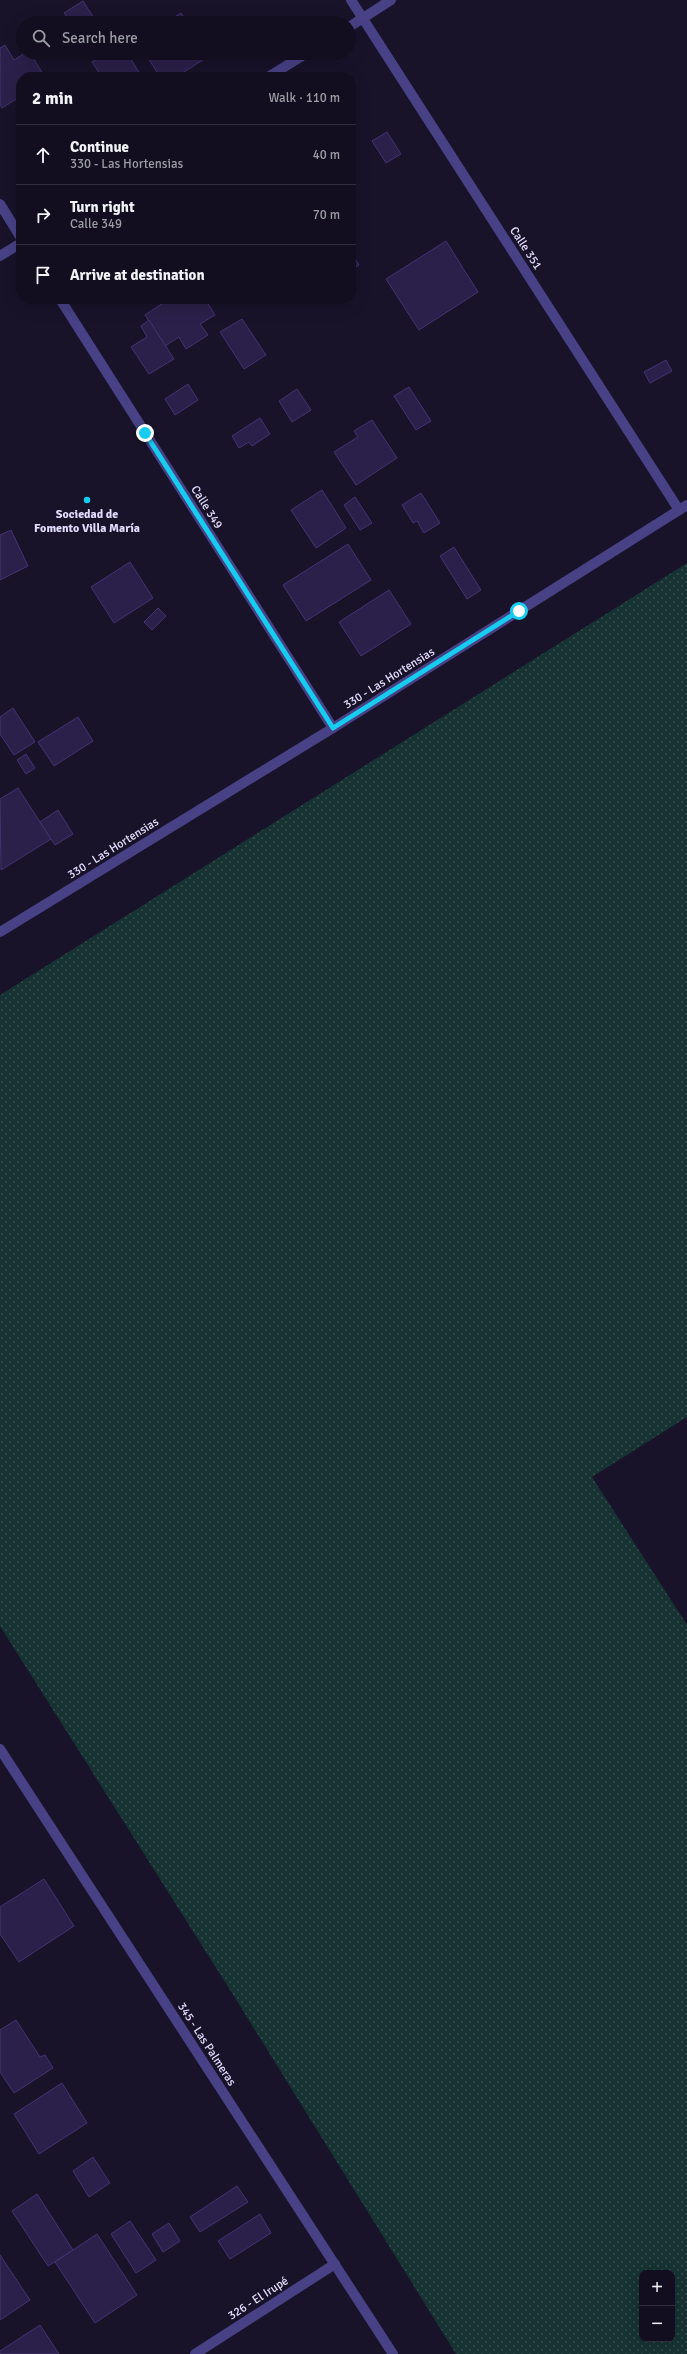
<!DOCTYPE html>
<html lang="en">
<head>
<meta charset="utf-8">
<style>
	body { margin:0; font-family:Signika,sans-serif; background:#1f1c2c; color:#f1f3f6 }
	.controls { position:absolute; right:12px; bottom:12px; display:grid; overflow:hidden; border-radius:8px; box-shadow:0 4px 16px #0002 }
	.controls button { width:36px; height:36px; display:grid; place-items:center; padding:0; border:0; border-bottom:1px solid #312e3d; background:#120e1f; color:#f1f3f6; font:20px sans-serif }
	.stop { position:absolute; width:12px; height:12px; margin:-9px; border:3px solid #16ccef; border-radius:50%; background:#fff }
	.stop.end { background:#16ccef; border-color:#fff; box-shadow:0 1px 4px #0008 }
	.list { margin:0; padding:0; list-style:none }
	h2 { display:flex; justify-content:space-between; align-items:center; height:52px; margin:0; padding:0 16px; font-size:17px }
	h2 small { font-size:13px; font-weight:400; color:#9c9ca4 }
	.list li { display:grid; grid-template-columns:26px 1fr auto; gap:12px; align-items:center; box-sizing:border-box; height:60px; padding:0 16px; border-top:1px solid #312e3d }
	.list b { display:block; font-size:15px; white-space:nowrap }
	.list p { margin:0; font-size:13px; white-space:nowrap; color:#9c9ca4 }
	.list em { font-size:13px; font-style:normal; color:#9c9ca4 }
	.icon { flex:none; width:22px; height:22px; fill:none; stroke:currentColor; stroke-width:2; stroke-linecap:round; stroke-linejoin:round }
	.map { position:relative; flex:none; width:687px; height:2354px; overflow:hidden }
	.search { position:absolute; background:#120e1f; box-shadow:0 4px 16px #0002; left:16px; top:16px; width:340px; height:44px; display:flex; align-items:center; gap:10px; box-sizing:border-box; padding:0 14px; border-radius:22px; color:#9c9ca4; font-size:15px }
	.panel { position:absolute; background:#120e1f; box-shadow:0 4px 16px #0002; left:16px; top:72px; width:340px; height:232px; border-radius:16px }
	.map>svg:first-child { display:block }
</style>
</head>
<body>
<div class="map">
<svg width="687" height="2354" viewBox="0 0 687 2354">
	<defs>
		<pattern id="grass-dots" width="8" height="8" patternUnits="userSpaceOnUse"><rect width="8" height="8" fill="#163233"/><path d="M2 2h.1M6 6h.1" fill="none" stroke="#384f51" stroke-width="1.8" stroke-linecap="round"/></pattern>
	</defs>
	<rect width="100%" height="100%" fill="#181329"/>
	<!-- grass -->
	<path fill="url(#grass-dots)" fill-rule="evenodd" d="M687,563V1417L592,1477L687,1625V2354H456L237,2001L0,1626V995ZM642,2273H672V2339H642Z"/>
	<!-- building -->
	<g fill="#2b2049" stroke="#443473">
		<polygon points="83,1 97,23 71,23 64,13"/>
		<polygon points="181,13 188,23 165,23"/>
		<polygon points="5,45 14,60 25,53 30,53 45,77 21,77 21,96 2,108 0,104 0,48"/>
		<polygon points="107,53 127,53 142,77 102,77 92,62"/>
		<polygon points="145,53 207,53 209,56 176,77 160,77"/>
		<polygon points="387,132 401,154 386,163 372,141"/>
		<polygon points="446,241 478,292 419,330 386,279"/>
		<polygon points="351,252 359,265 351,270"/>
		<polygon points="169,299 205,299 215,315 200,324 208,335 186,349 179,337 165,346 145,315"/>
		<polygon points="242,319 266,355 244,369 220,332"/>
		<polygon points="149,320 174,359 149,374 131,347 147,337 141,326"/>
		<polygon points="666,360 672,371 650,383 644,372"/>
		<polygon points="188,384 198,400 175,415 165,399"/>
		<polygon points="409,387 431,421 416,430 394,396"/>
		<polygon points="297,389 311,410 292,422 279,401"/>
		<polygon points="260,418 270,434 252,446 249,442 239,448 232,436"/>
		<polygon points="372,420 397,458 356,485 334,452 358,437 354,431"/>
		<polygon points="322,490 346,528 316,548 291,510"/>
		<polygon points="421,493 440,523 424,533 417,521 413,523 402,505"/>
		<polygon points="355,497 372,523 360,530 344,505"/>
		<polygon points="11,530 28,566 0,580 0,535"/>
		<polygon points="348,544 371,580 306,621 283,585"/>
		<polygon points="454,547 481,590 467,599 440,556"/>
		<polygon points="130,562 153,598 114,623 91,587"/>
		<polygon points="389,590 411,624 361,656 339,622"/>
		<polygon points="158,608 166,616 152,630 144,622"/>
		<polygon points="13,708 35,742 14,755 0,734 0,717"/>
		<polygon points="78,717 93,741 54,766 38,742"/>
		<polygon points="26,754 35,768 26,774 17,760"/>
		<polygon points="18,788 51,839 1,870 0,799"/>
		<polygon points="58,810 73,834 55,845 40,822"/>
		<polygon points="44,1879 74,1926 19,1962 0,1934 0,1907"/>
		<polygon points="16,2020 40,2057 45,2055 53,2068 14,2093 0,2072 0,2030"/>
		<polygon points="62,2083 87,2123 39,2154 14,2114"/>
		<polygon points="93,2157 110,2183 89,2197 73,2171"/>
		<polygon points="237,2186 248,2202 200,2232 190,2217"/>
		<polygon points="37,2194 73,2250 48,2266 12,2211"/>
		<polygon points="260,2214 271,2233 230,2259 218,2241"/>
		<polygon points="130,2221 156,2260 136,2273 111,2234"/>
		<polygon points="169,2223 180,2241 163,2252 152,2234"/>
		<polygon points="97,2234 137,2295 95,2323 55,2262"/>
		<polygon points="0,2255 30,2300 0,2320"/>
		<polygon points="40,2325 59,2354 0,2354 0,2351"/>
	</g>
	<g fill="none" stroke-linecap="round" stroke-linejoin="round">
		<!-- minor -->
		<g stroke="#484185" stroke-width="10">
			<polyline points="351,0 679,510"/>
			<polyline points="349,27 391,0"/>
			<polyline points="268,77 307,53"/>
			<polyline points="0,204 21,238"/>
			<polyline points="0,256 21,243"/>
			<polyline points="60,299 333,728"/>
			<polyline points="0,932 333,728 687,505"/>
			<polyline points="0,1749 393,2354"/>
			<polyline points="195,2354 335,2264"/>
		</g>
	</g>
	<g fill="none" stroke-linecap="round" stroke-linejoin="round">
		<!-- route -->
		<polyline stroke="#16ccef" stroke-width="5" points="145,433 333,728 519,611"/>
	</g>
	<!-- markers -->
	<circle fill="#16ccef" stroke="#181329" stroke-width="1.5" cx="87" cy="500" r="4"/>
	<g text-anchor="middle" stroke-width="3" stroke-linejoin="round" paint-order="stroke">
		<!-- street labels -->
		<g font-size="12" fill="#e3ddfd" stroke="#181329">
			<text transform="translate(526 248) rotate(57)" y="4">Calle 351</text>
			<text transform="translate(207 507) rotate(58)" y="4">Calle 349</text>
			<text transform="translate(389 678) rotate(-32)" y="4">330 - Las Hortensias</text>
			<text transform="translate(113 848) rotate(-32)" y="4">330 - Las Hortensias</text>
			<text transform="translate(207 2044) rotate(57)" y="4">345 - Las Palmeras</text>
			<text transform="translate(258 2298) rotate(-33)" y="4">326 - El Irupé</text>
		</g>
		<!-- poi labels -->
		<g font-size="12" font-weight="bold" fill="#e3ddfd" stroke="#181329">
			<text x="87" y="518">Sociedad de<tspan x="87" dy="14">Fomento Villa María</tspan></text>
		</g>
	</g>
</svg>
<div class="controls">
<button>+</button>
<button>−</button>
</div>
<div class="stop" style="left:519px;top:611px"></div>
<div class="stop end" style="left:145px;top:433px"></div>
<div class="search"><svg class="icon" aria-label="search" viewBox="0 0 24 24"><circle cx="10" cy="10" r="6"/><path d="M15 15l6 6"/></svg>Search here</div>
<section class="panel">
<h2>2 min<small>Walk · 110 m</small></h2>
<ul class="list">
<li><svg class="icon" aria-label="ahead" viewBox="0 0 24 24"><path d="M12 20V5M6 11l6-6 6 6"/></svg><div><b>Continue</b><p>330 - Las Hortensias</p></div><em>40 m</em></li>
<li><svg class="icon" aria-label="right" viewBox="0 0 24 24"><path d="M7 20v-9h11M14 6l5 5-5 5"/></svg><div><b>Turn right</b><p>Calle 349</p></div><em>70 m</em></li>
<li><svg class="icon" aria-label="arrive" viewBox="0 0 24 24"><path d="M6 21V4h12l-3 4 3 4H6"/></svg><div><b>Arrive at destination</b></div></li>
</ul>
</section>
</div>
</body>
</html>
